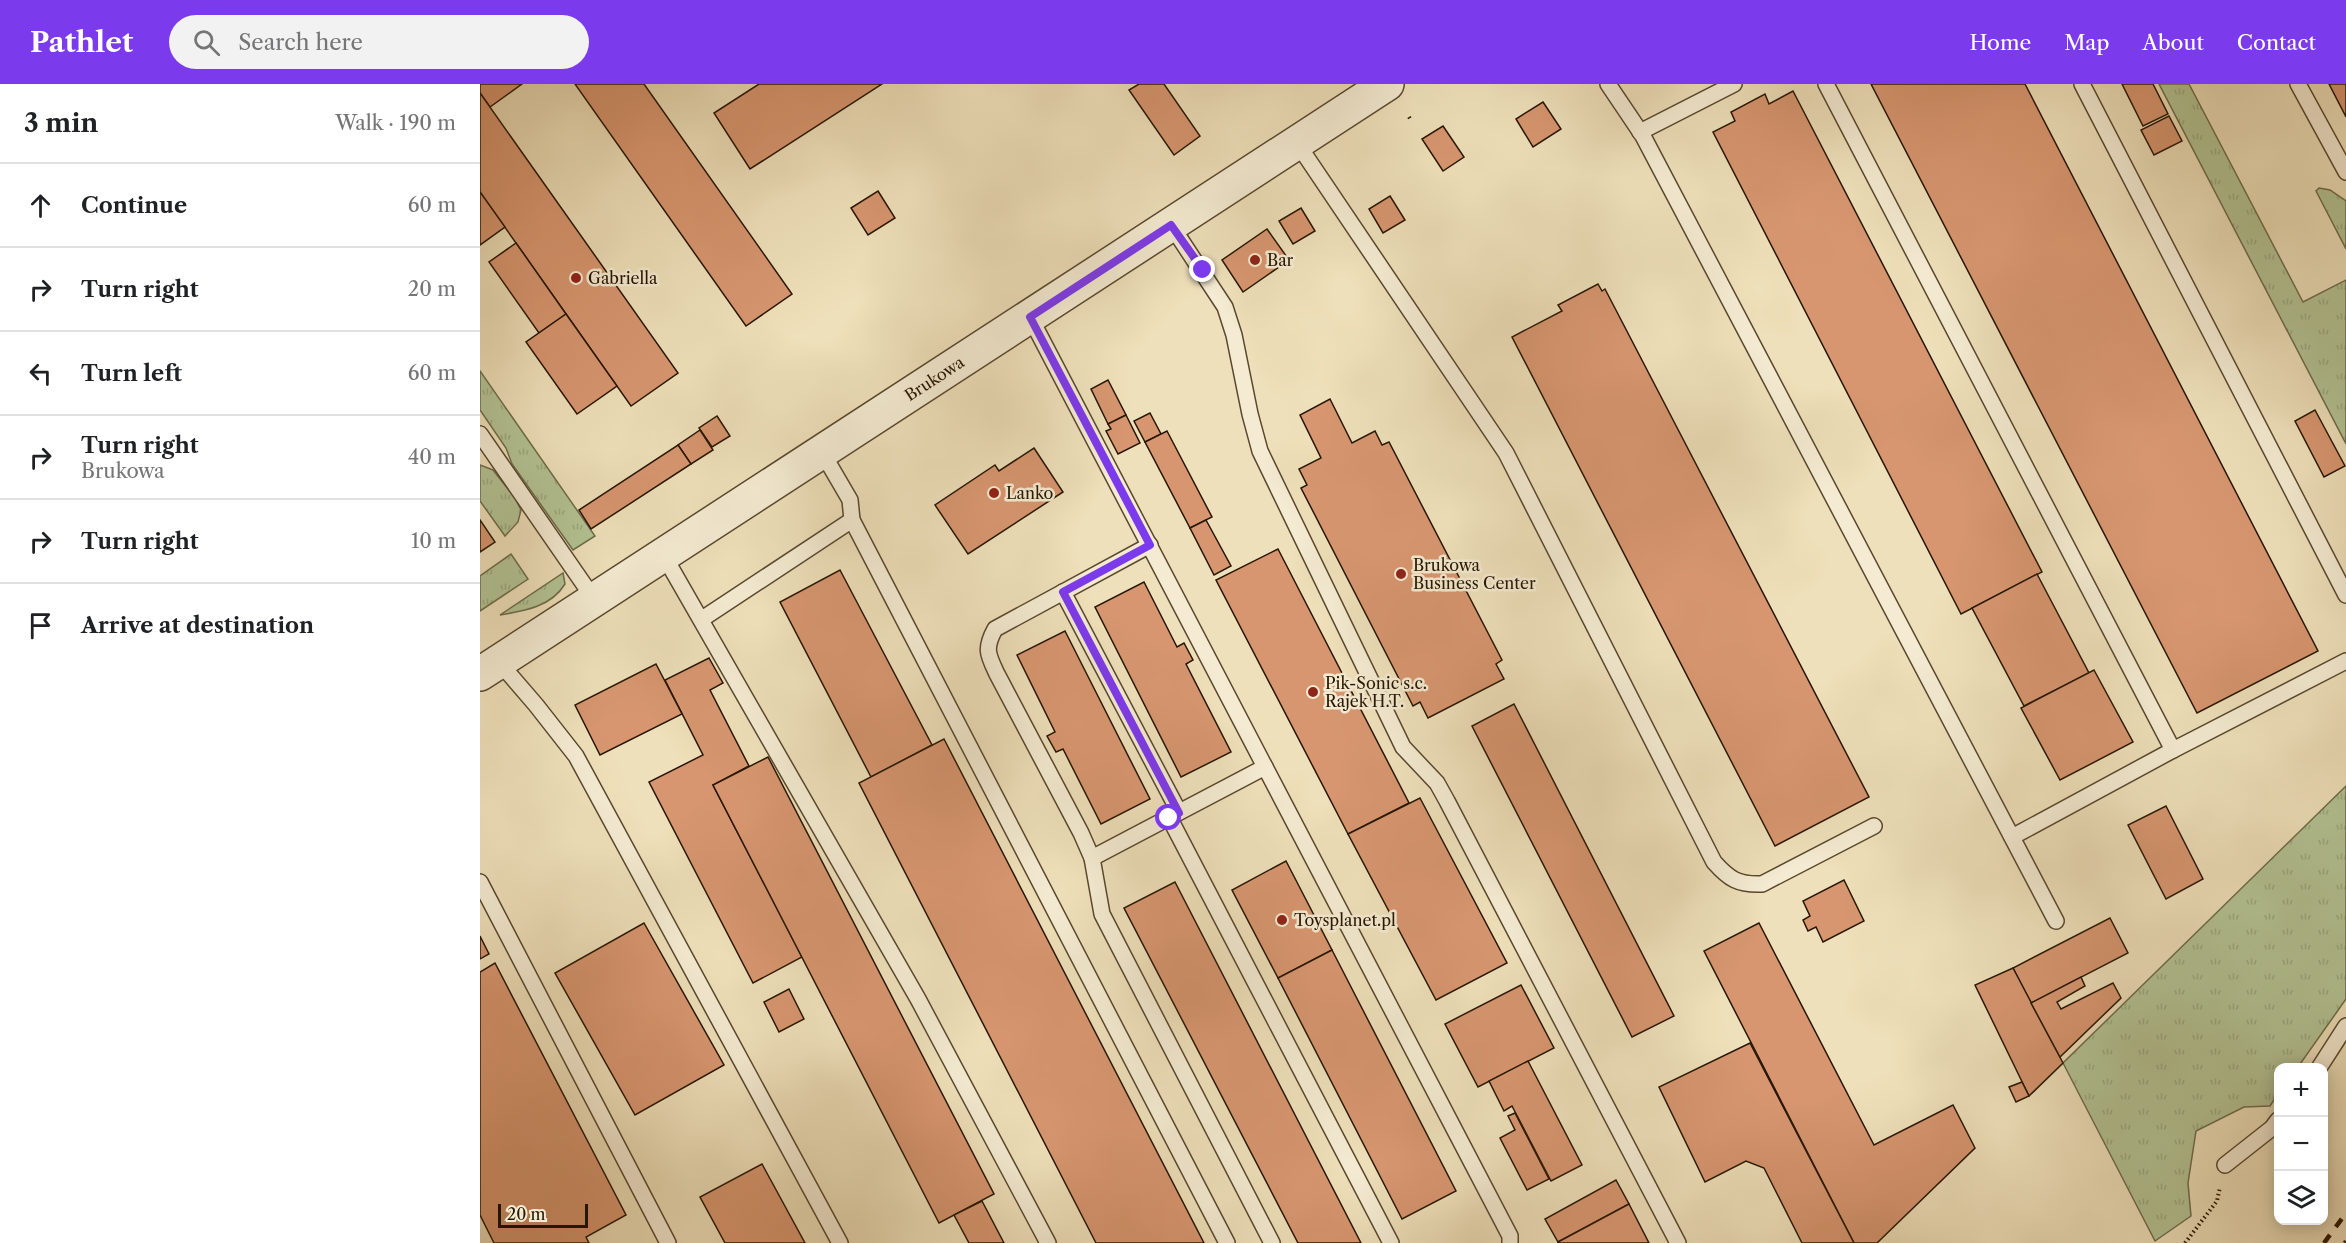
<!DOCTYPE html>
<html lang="en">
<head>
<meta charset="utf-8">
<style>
	body { margin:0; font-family:"Libre Caslon Text",serif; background:#f2f2f2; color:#202124 }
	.controls { position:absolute; right:18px; bottom:18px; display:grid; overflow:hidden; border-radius:12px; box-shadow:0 3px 15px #0003 }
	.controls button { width:54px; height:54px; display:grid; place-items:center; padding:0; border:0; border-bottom:2px solid #e0e0e0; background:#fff; color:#202124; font:30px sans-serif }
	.scale { position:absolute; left:18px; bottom:15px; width:90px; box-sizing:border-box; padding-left:6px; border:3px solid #271600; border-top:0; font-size:16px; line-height:21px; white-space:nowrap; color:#271600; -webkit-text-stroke:4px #f4ebd2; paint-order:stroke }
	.stop { position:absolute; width:18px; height:18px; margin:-14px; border:4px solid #7c3aed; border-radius:50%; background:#fff }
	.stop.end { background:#7c3aed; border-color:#fff; box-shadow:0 2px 6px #0008 }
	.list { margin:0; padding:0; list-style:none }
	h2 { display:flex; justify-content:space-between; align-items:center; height:78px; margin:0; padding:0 24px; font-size:26px }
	h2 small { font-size:20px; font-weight:400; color:#757577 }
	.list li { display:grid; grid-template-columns:39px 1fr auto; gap:18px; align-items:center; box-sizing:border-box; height:84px; padding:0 24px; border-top:2px solid #e0e0e0 }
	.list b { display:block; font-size:22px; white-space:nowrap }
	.list p { margin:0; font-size:20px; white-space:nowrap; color:#757577 }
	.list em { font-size:20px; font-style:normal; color:#757577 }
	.icon { flex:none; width:33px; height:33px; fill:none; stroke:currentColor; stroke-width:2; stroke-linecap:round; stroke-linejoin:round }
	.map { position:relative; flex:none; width:1866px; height:1159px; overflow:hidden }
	header { display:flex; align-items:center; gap:36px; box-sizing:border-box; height:84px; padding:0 30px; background:#7c3aed; color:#fff }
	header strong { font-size:28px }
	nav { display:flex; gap:33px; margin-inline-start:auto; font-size:21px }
	.search { width:420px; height:54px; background:#f2f2f2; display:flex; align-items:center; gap:15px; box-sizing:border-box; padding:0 21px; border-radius:33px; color:#757577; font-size:22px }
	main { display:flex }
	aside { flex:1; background:#fff }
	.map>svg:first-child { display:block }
</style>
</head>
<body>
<header>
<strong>Pathlet</strong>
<div class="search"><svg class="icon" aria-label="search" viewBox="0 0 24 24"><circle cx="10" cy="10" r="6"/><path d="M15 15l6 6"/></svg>Search here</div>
<nav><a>Home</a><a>Map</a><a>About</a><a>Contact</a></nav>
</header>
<main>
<aside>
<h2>3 min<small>Walk · 190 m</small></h2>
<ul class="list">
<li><svg class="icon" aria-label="ahead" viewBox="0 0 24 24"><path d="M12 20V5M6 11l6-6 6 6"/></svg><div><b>Continue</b></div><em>60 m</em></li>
<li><svg class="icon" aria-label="right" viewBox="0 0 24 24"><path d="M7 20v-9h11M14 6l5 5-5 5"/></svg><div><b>Turn right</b></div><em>20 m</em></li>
<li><svg class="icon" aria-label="left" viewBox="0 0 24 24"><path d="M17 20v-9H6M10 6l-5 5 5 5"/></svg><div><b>Turn left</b></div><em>60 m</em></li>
<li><svg class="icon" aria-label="right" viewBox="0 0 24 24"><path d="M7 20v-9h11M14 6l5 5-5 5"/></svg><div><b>Turn right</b><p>Brukowa</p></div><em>40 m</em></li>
<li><svg class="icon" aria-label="right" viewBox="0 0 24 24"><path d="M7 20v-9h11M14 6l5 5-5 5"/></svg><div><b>Turn right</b></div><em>10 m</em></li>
<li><svg class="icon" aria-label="arrive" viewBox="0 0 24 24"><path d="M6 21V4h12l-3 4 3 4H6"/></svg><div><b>Arrive at destination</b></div></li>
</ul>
</aside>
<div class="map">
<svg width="1866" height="1159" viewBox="0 0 1866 1159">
	<defs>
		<pattern id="grass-tufts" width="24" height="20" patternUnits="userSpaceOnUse" patternTransform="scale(1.5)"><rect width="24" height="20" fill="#b3c394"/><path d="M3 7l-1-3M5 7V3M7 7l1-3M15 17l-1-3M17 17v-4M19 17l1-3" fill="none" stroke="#9aa77e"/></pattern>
	</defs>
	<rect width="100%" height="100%" fill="#eee0ba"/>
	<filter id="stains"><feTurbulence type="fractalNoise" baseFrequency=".00333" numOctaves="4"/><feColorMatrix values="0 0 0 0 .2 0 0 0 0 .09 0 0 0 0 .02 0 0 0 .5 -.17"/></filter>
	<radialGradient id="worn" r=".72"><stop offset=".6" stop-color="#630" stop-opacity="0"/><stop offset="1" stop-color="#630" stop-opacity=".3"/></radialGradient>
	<!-- grass -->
	<g fill="url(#grass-tufts)" stroke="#6d6c4a" stroke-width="1.5">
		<polygon points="1679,0 1709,0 1823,218 1866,196 1866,360"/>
		<polygon points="1839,104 1850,106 1866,117 1866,165 1836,107"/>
		<polygon points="0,287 115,452 93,466 32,380 26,364 0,326"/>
		<polygon points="0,381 13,386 35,414 41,426 38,438 25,452 0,417"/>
		<polygon points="31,470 48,495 0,527 0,492"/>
		<path d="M83,489L85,500C71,523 44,527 20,531Z"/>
		<polygon points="1866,702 1866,915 1818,983 1798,984 1798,1010 1790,1022 1764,1023 1716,1047 1708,1099 1711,1132 1675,1157 1583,979"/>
	</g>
	<!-- building -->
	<g fill="#d79670" stroke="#271600" stroke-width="1.5">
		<polygon points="0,0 42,0 10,23 0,9"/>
		<polygon points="95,0 164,0 312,210 266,242"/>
		<polygon points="279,0 402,0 270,85 234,29"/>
		<polygon points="659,0 684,0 720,52 694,71 649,6"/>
		<polygon points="1391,0 1545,0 1838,567 1717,629"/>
		<polygon points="1642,0 1673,0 1688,30 1663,42"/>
		<polygon points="1849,0 1866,0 1866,33"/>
		<polygon points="1313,7 1562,488 1481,530 1233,48 1255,37 1251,28 1285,10 1289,20"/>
		<polygon points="0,9 198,289 151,322 0,108"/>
		<polygon points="1063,18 1081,45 1053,63 1036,35"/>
		<polygon points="1689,32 1702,57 1674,71 1661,46"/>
		<polygon points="963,42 984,73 963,87 942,55"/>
		<polygon points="398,107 415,134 388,151 371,124"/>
		<polygon points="0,108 25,143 0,161"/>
		<polygon points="910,112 925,136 903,149 889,125"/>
		<polygon points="821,124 835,147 813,160 799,137"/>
		<polygon points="787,145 809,176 763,208 742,176"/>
		<polygon points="36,159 86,230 59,249 9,178"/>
		<polygon points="1118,200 1122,207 1125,205 1389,713 1295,762 1032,253 1082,227 1078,221"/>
		<polygon points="86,230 137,302 97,330 46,258"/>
		<polygon points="628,296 646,331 628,340 611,305"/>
		<polygon points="850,315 872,359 895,347 902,361 909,358 1022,576 1016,580 1024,595 948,634 940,618 933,622 821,404 827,401 819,385 841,374 820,331"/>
		<polygon points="1835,326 1865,382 1844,393 1815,337"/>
		<polygon points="670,329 681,350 665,358 654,337"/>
		<polygon points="646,331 660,359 638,370 626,347 631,345 628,340"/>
		<polygon points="237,332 250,352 232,363 219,344"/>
		<polygon points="220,346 233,366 211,380 198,361"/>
		<polygon points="687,347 732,433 710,444 665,358"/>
		<polygon points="198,361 211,380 111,445 99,426"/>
		<polygon points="554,364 583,408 488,470 455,421 515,381 519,387"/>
		<polygon points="0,436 15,458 0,468"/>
		<polygon points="726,436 751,482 734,491 710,444"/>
		<polygon points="798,465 929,719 868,750 736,496"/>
		<polygon points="360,486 452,661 391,693 300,518"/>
		<polygon points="1557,490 1609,589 1544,622 1492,524"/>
		<polygon points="664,498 697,563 704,559 713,576 706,580 751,668 701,693 615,523"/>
		<polygon points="585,547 670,715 621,740 583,665 576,668 567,652 575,648 537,571"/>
		<polygon points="229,574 243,599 230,606 269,682 233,701 322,873 273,899 169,698 223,671 185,596"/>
		<polygon points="176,580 202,630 120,671 95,621"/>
		<polygon points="1614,586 1653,658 1580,696 1541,624"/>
		<polygon points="1034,620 1194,932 1152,953 992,642"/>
		<polygon points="464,655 724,1159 616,1159 379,699"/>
		<polygon points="288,673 514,1110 459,1139 233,701"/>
		<polygon points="940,714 1027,879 956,916 868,750"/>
		<polygon points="1686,722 1723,795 1686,815 1648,741"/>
		<polygon points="806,777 852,866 798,894 752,806"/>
		<polygon points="1364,796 1384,837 1343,858 1336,843 1328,847 1323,836 1330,832 1323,817"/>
		<polygon points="695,798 881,1159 818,1159 644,824"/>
		<polygon points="1630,834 1648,869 1551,919 1533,884"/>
		<polygon points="164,839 244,981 155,1031 75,889"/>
		<polygon points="1279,839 1394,1061 1473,1021 1495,1064 1397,1159 1374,1159 1224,867"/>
		<polygon points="0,852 9,870 0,875"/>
		<polygon points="852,866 976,1107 922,1135 798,894"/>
		<polygon points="15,879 146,1131 106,1153 109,1159 14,1159 0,1131 0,888"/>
		<polygon points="1533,884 1583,979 1549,1012 1495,901"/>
		<polygon points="1601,893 1605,902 1577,918 1581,925 1633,899 1641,914 1580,973 1551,919"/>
		<polygon points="1041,901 1074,964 998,1003 965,940"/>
		<polygon points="309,905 324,935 299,948 284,918"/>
		<polygon points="1270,959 1374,1159 1322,1159 1284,1084 1266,1077 1225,1098 1179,1003"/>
		<polygon points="1048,977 1102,1081 1071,1097 1032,1022 1024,1027 1009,997"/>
		<polygon points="1542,998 1549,1012 1536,1018 1529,1003"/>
		<polygon points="1035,1029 1069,1095 1047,1106 1020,1054 1035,1046 1028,1032"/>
		<polygon points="282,1080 325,1159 245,1159 220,1113"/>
		<polygon points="1136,1096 1149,1120 1078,1158 1065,1135"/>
		<polygon points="502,1117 524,1159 489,1159 474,1131"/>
		<polygon points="1149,1120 1169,1159 1078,1159 1078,1158"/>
	</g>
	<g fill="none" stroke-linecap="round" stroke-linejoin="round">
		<!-- service casing -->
		<g stroke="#59482e" stroke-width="18">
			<g id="service">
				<polyline points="1128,0 1163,52 1576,837"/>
				<polyline points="1346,0 1693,666 1866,577"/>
				<polyline points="1602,0 1866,511"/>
				<polyline points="1818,0 1866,88"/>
				<polyline points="1160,48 1254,0"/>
				<path d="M817,59L1026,369L1234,778C1249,795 1258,801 1282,800L1394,742"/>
				<polyline points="691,141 745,223 754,251 770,330 780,367 923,663 957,699 967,717 1198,1159"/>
				<polyline points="550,233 1030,1152 1030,1159"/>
				<polyline points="0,350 114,515"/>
				<polyline points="342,368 370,416 372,436 747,1159"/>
				<path d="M670,461L515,545C504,565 508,571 517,590L601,749L612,774L622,830L792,1159"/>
				<polyline points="183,470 438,915 568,1159"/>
				<polyline points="583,508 699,728"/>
				<polyline points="222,535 372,436"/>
				<polyline points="19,578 56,621 96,672 360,1159"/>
				<polyline points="689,733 911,1159"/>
				<polyline points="1532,753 1693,666"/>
				<polyline points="612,774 785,683"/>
				<polyline points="0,798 188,1159"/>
				<polyline points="1839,984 1866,942"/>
				<polyline points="1745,1081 1792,1044 1798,1036"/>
			</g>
		</g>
		<!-- tertiary casing -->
		<g stroke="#59482e" stroke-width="36">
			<g id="tertiary">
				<path id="s1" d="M0,590L907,0"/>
			</g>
		</g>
		<!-- path -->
		<g stroke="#271600" stroke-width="4" stroke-dasharray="1.5 3" stroke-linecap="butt">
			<polyline points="929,33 931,36"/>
			<polyline points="1705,1159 1737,1117 1740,1103"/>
		</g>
		<!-- service -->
		<use href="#service" stroke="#f4ebd2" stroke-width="15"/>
		<!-- tertiary -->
		<use href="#tertiary" stroke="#f4ebd2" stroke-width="33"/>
		<!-- rail -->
		<g stroke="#271600" stroke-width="4.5" stroke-dasharray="10 10" stroke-linecap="butt">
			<polyline points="1844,1159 1866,1129"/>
			<polyline points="1865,1159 1866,1157"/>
		</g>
	</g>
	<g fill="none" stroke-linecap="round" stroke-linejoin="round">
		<!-- route -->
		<polyline stroke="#7c3aed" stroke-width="8" points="689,734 699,729 583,508 670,461 550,233 691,141 723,186"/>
	</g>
	<!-- markers -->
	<g fill="#8f2418" stroke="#f4ebd2" stroke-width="2">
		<circle cx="775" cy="176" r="6"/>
		<circle cx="96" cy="194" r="6"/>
		<circle cx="514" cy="409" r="6"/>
		<circle cx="921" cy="490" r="6"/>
		<circle cx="833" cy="608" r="6"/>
		<circle cx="802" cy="836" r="6"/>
	</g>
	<g text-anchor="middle" stroke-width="5" stroke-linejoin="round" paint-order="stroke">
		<!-- poi labels -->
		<g font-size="16" fill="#271600" stroke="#f4ebd2" text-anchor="start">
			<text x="787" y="182">Bar</text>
			<text x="108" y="200">Gabriella</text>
			<text x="526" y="415">Lanko</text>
			<text x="933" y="487">Brukowa<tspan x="933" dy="18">Business Center</tspan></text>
			<text x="845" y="605">Pik-Sonic s.c.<tspan x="845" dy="18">Rajek H.T.</tspan></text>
			<text x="814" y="842">Toysplanet.pl</text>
		</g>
		<!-- street labels -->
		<g font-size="16" fill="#271600" stroke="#f4ebd2">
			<text dy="6" stroke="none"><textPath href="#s1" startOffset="542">Brukowa</textPath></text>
		</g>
	</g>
	<rect width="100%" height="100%" filter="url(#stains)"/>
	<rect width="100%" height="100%" fill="url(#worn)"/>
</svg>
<div class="controls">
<button>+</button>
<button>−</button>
<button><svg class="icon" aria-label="layers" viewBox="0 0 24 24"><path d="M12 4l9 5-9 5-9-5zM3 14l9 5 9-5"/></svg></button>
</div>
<div class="scale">20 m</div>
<div class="stop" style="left:689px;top:734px"></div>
<div class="stop end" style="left:723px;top:186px"></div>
</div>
</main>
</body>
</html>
